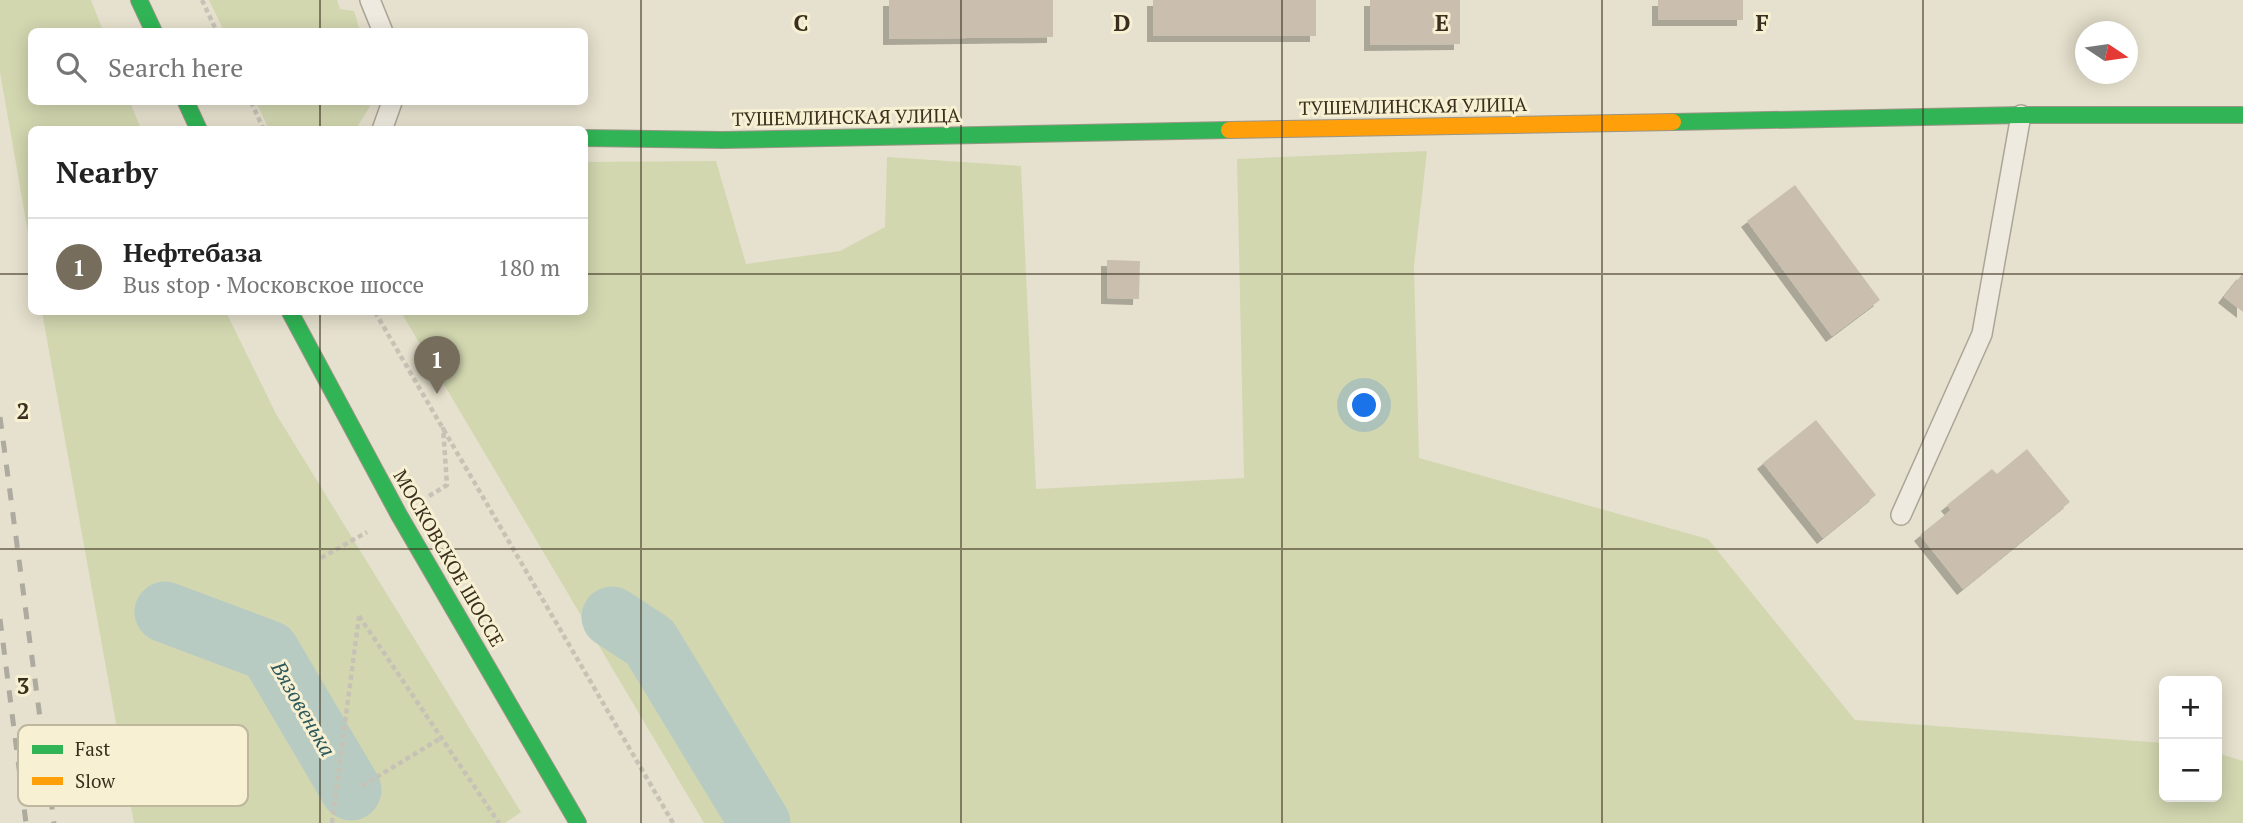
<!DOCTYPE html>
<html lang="en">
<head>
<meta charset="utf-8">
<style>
	body { margin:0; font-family:"PT Serif",serif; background:#f2f2f2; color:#222 }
	.controls { position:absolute; right:21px; bottom:21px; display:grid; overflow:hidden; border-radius:10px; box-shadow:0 4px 18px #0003 }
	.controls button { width:63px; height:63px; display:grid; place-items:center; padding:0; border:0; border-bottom:2px solid #e0e0e0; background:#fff; color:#222; font:35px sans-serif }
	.compass { position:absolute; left:2075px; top:21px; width:63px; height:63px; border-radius:50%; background:#fff; box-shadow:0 4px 18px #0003; rotate:103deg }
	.you { position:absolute; left:1365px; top:406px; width:24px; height:24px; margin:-18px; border:5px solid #fff; border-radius:50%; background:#1a73e8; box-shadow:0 0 0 10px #1a73e833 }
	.badge { display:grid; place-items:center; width:46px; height:46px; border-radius:50%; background:#766d5c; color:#fff; font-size:23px; font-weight:700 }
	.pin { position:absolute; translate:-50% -58px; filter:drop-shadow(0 2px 4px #0008) }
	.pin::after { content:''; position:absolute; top:37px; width:24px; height:21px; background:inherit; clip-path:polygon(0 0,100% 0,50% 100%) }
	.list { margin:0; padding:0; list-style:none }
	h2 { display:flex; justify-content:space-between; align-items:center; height:91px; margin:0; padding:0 28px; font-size:30px }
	h2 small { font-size:23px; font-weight:400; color:#767676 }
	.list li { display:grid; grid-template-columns:46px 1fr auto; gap:21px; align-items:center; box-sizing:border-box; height:98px; padding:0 28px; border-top:2px solid #e0e0e0 }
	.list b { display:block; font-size:26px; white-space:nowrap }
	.list p { margin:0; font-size:23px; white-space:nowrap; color:#767676 }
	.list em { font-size:23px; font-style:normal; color:#767676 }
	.icon { flex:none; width:38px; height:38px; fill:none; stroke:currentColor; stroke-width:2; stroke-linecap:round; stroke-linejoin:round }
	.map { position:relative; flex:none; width:2243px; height:823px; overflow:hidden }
	.search { position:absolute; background:#fff; box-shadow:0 4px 18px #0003; left:28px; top:28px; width:560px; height:77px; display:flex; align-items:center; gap:18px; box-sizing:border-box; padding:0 24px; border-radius:10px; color:#767676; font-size:26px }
	.panel { position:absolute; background:#fff; box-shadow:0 4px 18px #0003; left:28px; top:126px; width:560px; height:189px; border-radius:10px }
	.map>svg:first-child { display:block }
</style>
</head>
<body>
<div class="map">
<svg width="2243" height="823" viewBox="0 0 2243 823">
	<defs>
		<filter id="shadow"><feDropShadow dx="-6" dy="6" stdDeviation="0" flood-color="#0004"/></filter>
	</defs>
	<rect width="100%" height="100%" fill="#e6e1ce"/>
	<!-- green -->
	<g fill="#d2d7b0">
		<polygon points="0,0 91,0 103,31 32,32 32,102 130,102 141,129 32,130 31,250 0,72"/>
		<polygon points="209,0 337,0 340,9 354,11 360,31 224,31"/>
		<polygon points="256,102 371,102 369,108 355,130 269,129"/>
		<polygon points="1427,151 1414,266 1419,458 1708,539 1855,720 2164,743 2164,797 2217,797 2217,753 2243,761 2243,823 704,823 401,312 584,312 585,162 716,161 746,264 840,251 885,227 887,157 1021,166 1036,489 1244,478 1237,159"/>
		<polygon points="42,312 226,312 276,414 521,812 505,823 134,823"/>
	</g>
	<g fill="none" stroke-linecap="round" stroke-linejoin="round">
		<!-- river -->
		<g stroke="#b8cbc2" stroke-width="61">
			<polyline points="165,612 269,651 351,790"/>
			<polyline points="612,617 650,642 760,823"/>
		</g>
	</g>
	<!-- building -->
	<g fill="#cabfae" filter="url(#shadow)">
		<polygon points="889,0 1053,0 1053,37 889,39"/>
		<rect x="1153" y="0" width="163" height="36"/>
		<polygon points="1370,0 1460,0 1460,44 1370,45"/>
		<rect x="1658" y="0" width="85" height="20"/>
		<polygon points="1795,185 1880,300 1832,336 1747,221"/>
		<polygon points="1107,260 1140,261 1139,299 1107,298"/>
		<polygon points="2243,273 2243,312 2224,297"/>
		<polygon points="1816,420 1876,495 1823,538 1763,463"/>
		<polygon points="2027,449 2070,502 1963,589 1920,535 1951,510 1947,505 1992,469 1997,474"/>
	</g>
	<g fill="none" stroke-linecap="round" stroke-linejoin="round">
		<!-- lane casing -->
		<g stroke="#aba596" stroke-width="22">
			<g id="lane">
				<polyline points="370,0 383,32"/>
				<polyline points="382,130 392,102"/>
				<polyline points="1901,515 1982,334 2021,115"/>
			</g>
		</g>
		<!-- fast casing -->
		<g stroke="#9b9586" stroke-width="18">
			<g id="fast">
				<polyline points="139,0 154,32"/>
				<polyline points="186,102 199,130"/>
				<polyline points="1673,122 2021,115 2243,115"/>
				<polyline points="584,138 723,140 1229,130"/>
				<polyline points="290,312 399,515 578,823"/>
			</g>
		</g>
		<!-- slow casing -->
		<g stroke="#9b9586" stroke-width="18">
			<polyline id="slow" points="1229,130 1673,122"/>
		</g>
		<!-- path -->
		<g stroke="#c7c2b6" stroke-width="4.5" stroke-dasharray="5 3.5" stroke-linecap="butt">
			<polyline points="202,0 217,32"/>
			<polyline points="251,102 264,130"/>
			<polyline points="375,312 673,823"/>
			<polyline points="429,496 447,485 443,427"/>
			<polyline points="321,558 367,532"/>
			<polyline points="359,616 499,823"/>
			<polyline points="362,786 441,738"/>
			<polyline points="332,823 359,616"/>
		</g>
		<!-- lane -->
		<use href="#lane" stroke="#eeeadf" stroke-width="19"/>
		<!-- fast -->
		<use href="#fast" stroke="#30b455" stroke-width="16"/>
		<!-- slow -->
		<use href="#slow" stroke="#ff9f0a" stroke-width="16"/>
		<!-- rail -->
		<g stroke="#adaa9f" stroke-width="5" stroke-dasharray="12 12" stroke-linecap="butt">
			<polyline points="0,417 54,823"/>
			<polyline points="0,619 26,823"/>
		</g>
	</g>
	<!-- grid -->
	<path fill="none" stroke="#3a2f1e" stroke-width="2" stroke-opacity="0.55" d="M320,0V32M641,0V823M961,0V823M1282,0V823M1602,0V823M1923,0V823M320,102V130M0,274H32M584,274H2243M320,312V823M0,549H2243"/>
	<g text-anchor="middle" stroke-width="6" stroke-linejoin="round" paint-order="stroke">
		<!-- street labels -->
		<g font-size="19" fill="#3a2f1e" stroke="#f7f0d3">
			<text transform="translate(1413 106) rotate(-1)" y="7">ТУШЕМЛИНСКАЯ УЛИЦА</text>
			<text transform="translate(846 117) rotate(-1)" y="7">ТУШЕМЛИНСКАЯ УЛИЦА</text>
			<text transform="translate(449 558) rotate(60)" y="7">МОСКОВСКОЕ ШОССЕ</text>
		</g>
		<!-- water labels -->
		<g font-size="21" font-style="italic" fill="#2c585b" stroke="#f7f0d3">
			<text transform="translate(303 709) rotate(60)" y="7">Вязовенька</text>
		</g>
	</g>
	<!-- legend -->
	<rect x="18" y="725" width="230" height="81" rx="10" fill="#f7f0d3" stroke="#beb69d" stroke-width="2"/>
	<rect x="32" y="745" width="31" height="9" fill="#30b455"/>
	<rect x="32" y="777" width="31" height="8" fill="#ff9f0a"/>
	<g font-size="19" fill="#3a2f1e">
		<text x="75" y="756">Fast</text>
		<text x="75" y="788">Slow</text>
	</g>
	<g font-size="23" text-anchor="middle" font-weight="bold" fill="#3a2f1e" stroke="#f7f0d3" stroke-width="6" stroke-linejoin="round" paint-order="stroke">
		<text x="801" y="31">C</text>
		<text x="1122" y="31">D</text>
		<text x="1442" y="31">E</text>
		<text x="1762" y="31">F</text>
		<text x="23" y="419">2</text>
		<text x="23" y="694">3</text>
	</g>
</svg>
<div class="controls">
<button>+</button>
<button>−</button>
</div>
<svg class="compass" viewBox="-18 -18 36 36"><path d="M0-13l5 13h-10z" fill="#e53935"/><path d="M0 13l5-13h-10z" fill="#767676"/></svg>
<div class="you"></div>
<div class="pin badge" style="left:437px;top:394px">1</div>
<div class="search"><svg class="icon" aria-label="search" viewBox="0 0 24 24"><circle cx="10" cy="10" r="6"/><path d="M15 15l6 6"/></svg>Search here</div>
<section class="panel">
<h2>Nearby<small></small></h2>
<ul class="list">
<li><span class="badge">1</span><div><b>Нефтебаза</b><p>Bus stop · Московское шоссе</p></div><em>180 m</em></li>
</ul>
</section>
</div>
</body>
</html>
